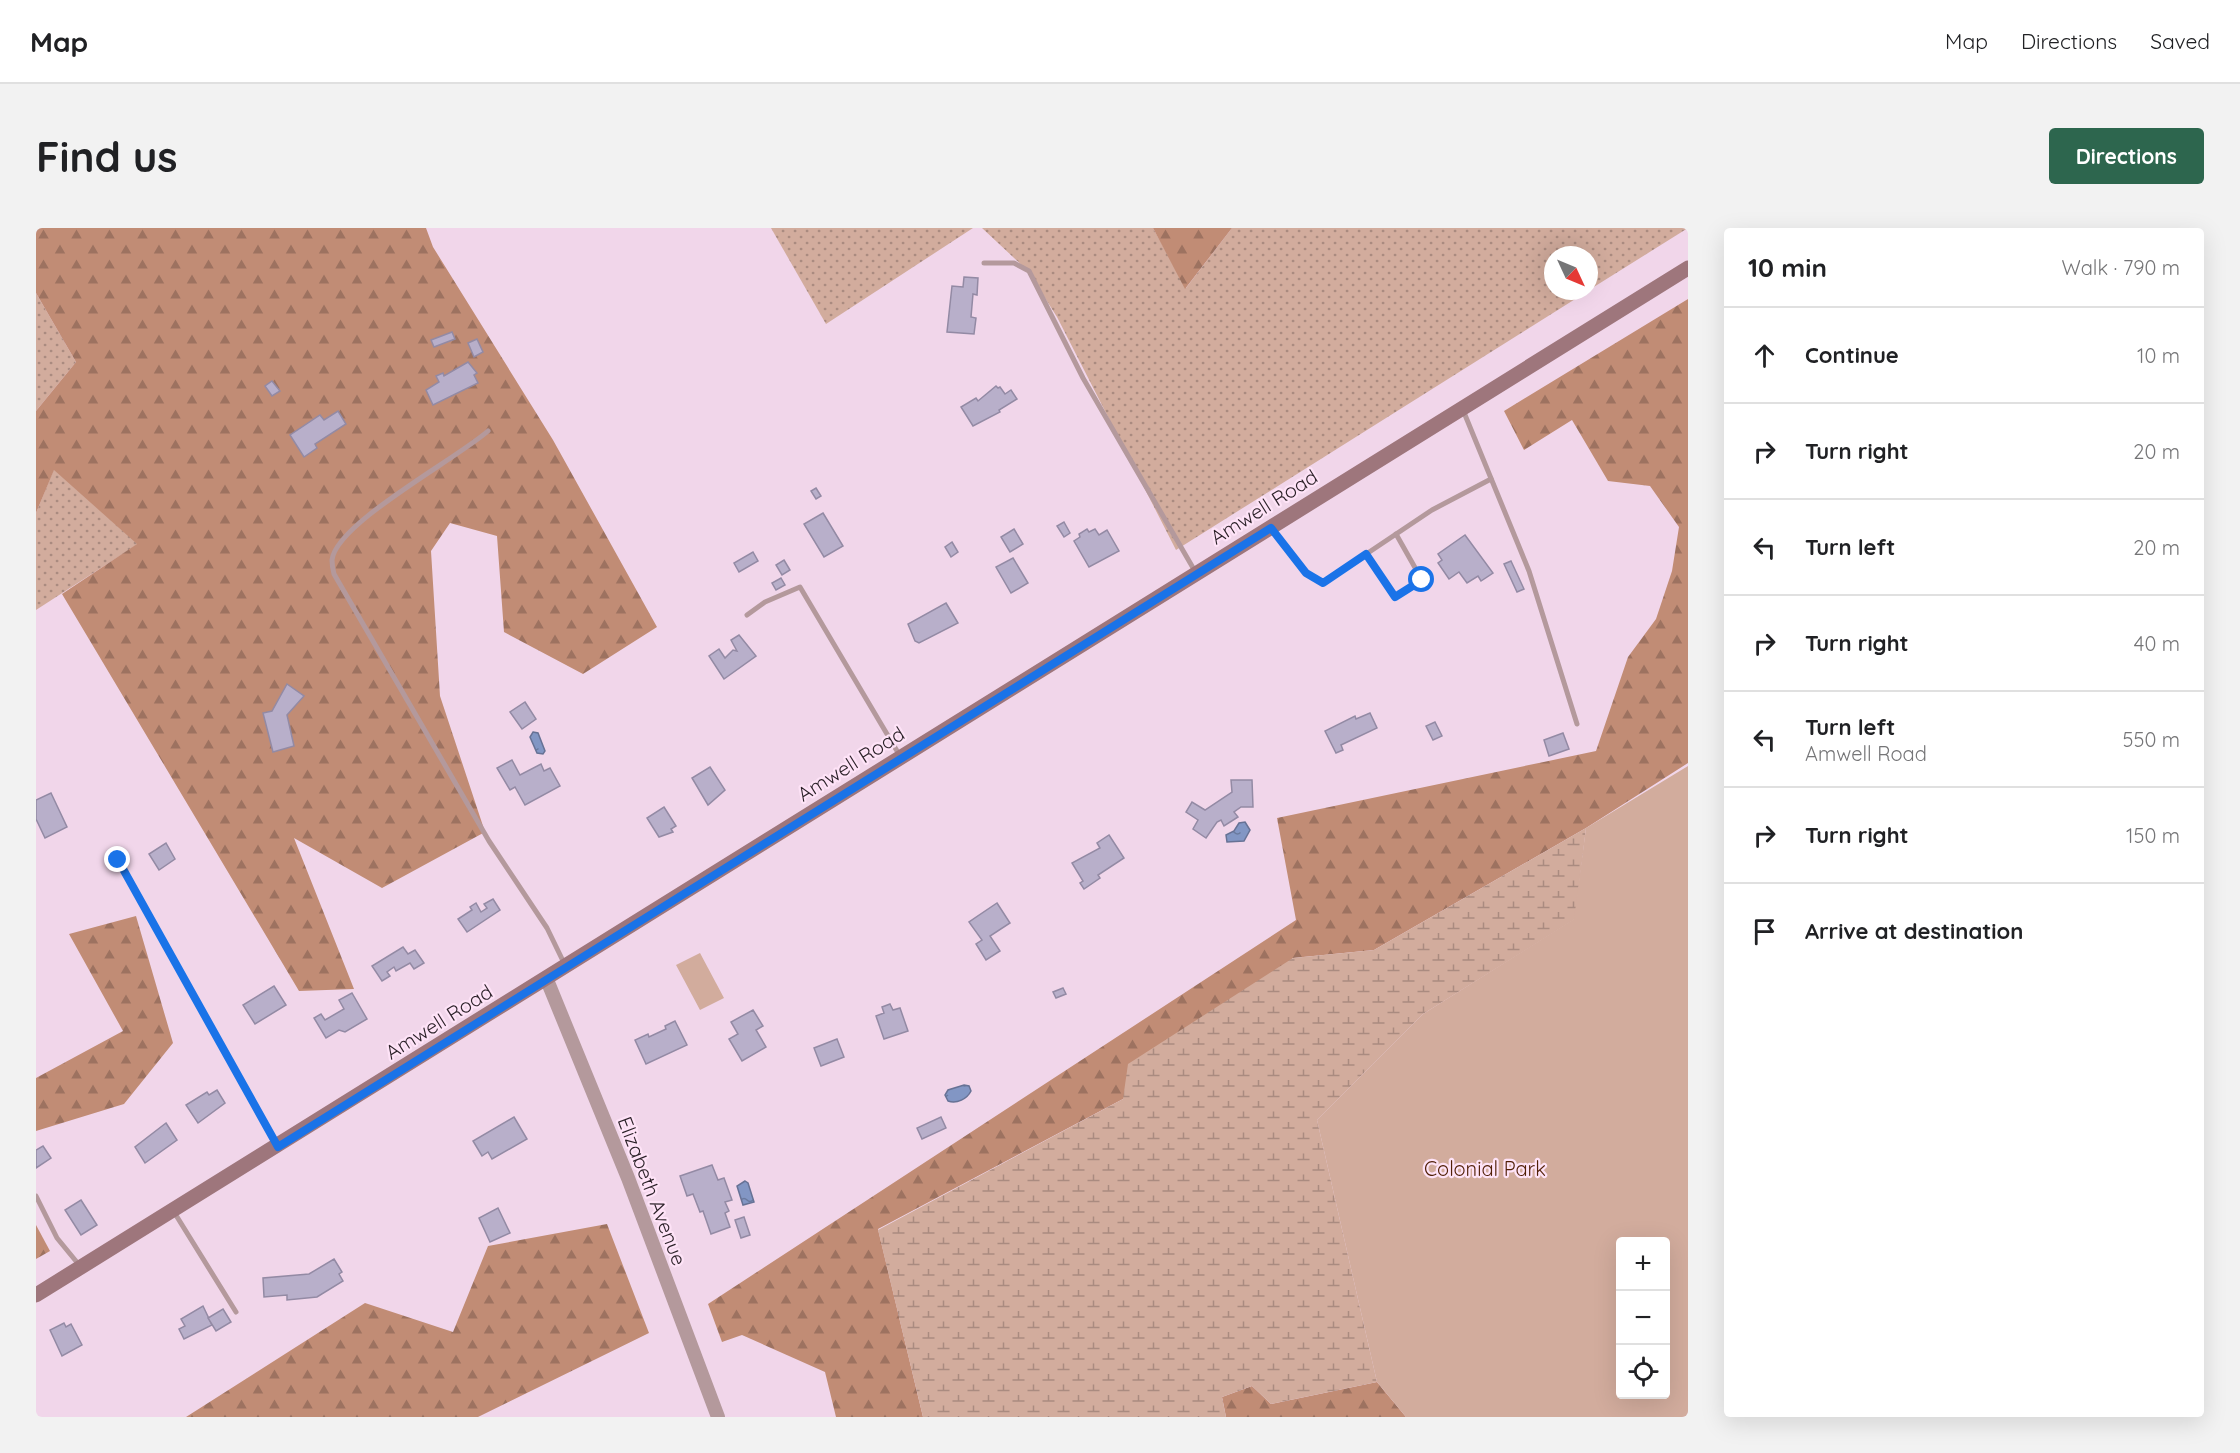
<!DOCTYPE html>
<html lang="en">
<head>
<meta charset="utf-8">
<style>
	body { margin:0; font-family:Quicksand,sans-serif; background:#f2f2f2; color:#202124 }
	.controls { position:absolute; right:18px; bottom:18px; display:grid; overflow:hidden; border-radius:6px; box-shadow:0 6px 24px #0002 }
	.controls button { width:54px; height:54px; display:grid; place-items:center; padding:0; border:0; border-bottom:2px solid #e0e0e0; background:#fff; color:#202124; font:30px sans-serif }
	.compass { position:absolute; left:1508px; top:18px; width:54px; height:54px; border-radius:50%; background:#fff; box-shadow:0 6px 24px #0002; rotate:134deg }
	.stop { position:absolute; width:18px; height:18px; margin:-14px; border:4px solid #1a73e8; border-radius:50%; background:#fff }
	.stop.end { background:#1a73e8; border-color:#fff; box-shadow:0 2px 6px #0008 }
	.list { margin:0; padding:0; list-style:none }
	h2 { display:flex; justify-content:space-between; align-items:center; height:78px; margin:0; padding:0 24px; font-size:26px }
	h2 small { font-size:20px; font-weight:400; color:#757577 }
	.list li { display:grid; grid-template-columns:39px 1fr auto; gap:18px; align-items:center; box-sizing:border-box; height:96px; padding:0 24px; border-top:2px solid #e0e0e0 }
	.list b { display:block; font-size:22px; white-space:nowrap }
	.list p { margin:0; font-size:20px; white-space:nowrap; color:#757577 }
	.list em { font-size:20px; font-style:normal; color:#757577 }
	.icon { flex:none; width:33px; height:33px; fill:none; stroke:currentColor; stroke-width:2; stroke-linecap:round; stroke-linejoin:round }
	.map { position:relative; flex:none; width:1652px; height:1189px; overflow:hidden; border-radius:6px }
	header { display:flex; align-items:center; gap:36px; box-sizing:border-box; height:84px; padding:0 30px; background:#fff; border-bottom:2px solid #e0e0e0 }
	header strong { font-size:28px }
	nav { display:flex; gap:33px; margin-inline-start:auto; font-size:21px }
	.intro { display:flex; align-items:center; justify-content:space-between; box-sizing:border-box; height:144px; padding:0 36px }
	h1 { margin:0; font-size:42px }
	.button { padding:15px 27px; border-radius:6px; background:#2d664e; color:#fff; font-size:21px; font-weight:700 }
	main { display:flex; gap:36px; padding:0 36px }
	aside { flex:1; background:#fff; border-radius:6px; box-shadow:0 6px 24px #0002 }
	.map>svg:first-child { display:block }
</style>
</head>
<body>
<header>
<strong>Map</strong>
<nav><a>Map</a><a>Directions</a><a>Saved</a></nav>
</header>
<div class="intro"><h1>Find us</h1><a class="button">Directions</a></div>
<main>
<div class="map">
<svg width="1652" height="1189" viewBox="0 0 1652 1189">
	<defs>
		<pattern id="grass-dots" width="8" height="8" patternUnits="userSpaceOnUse" patternTransform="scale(1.5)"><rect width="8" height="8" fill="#d2ac9d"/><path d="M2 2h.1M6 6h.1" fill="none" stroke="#aa8b80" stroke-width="1.8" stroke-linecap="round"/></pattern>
		<pattern id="forest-firs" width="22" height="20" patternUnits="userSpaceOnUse" patternTransform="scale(1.5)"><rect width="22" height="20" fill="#c18c75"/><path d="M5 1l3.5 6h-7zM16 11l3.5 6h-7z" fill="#9d7260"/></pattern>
		<pattern id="wetland-marsh" width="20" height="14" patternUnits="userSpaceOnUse" patternTransform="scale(1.5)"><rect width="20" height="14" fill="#d2ac9d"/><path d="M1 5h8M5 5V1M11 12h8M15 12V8" fill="none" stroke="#aa8b80"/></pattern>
		<pattern id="water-ripples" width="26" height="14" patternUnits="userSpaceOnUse" patternTransform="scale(1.5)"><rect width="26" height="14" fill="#8296c4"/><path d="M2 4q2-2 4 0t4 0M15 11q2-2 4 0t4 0" fill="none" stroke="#6a7a9f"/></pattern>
	</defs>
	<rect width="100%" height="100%" fill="#f1d6ea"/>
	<!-- grass -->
	<g fill="url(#grass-dots)">
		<polygon points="735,0 937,0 790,96"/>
		<polygon points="946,0 1117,0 1150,60 1196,0 1652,0 1553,62 1553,27 1517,27 1517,63 1552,63 1140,322 1021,89 992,43"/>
		<polygon points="0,65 40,134 0,183"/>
		<polygon points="18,241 102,316 0,382 0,285"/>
	</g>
	<!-- forest -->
	<g fill="url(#forest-firs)">
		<polygon points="0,0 390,0 397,19 517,212 621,399 547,446 468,404 461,308 414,295 395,323 404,468 449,604 346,660 258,610 318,761 263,763 26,366 101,316 18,242 0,285 0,183 40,134 0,65"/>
		<polygon points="1117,0 1196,0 1149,61"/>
		<polygon points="1652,71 1652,535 1550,600 1338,722 1257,730 1087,871 842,1001 887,1189 800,1189 789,1144 706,1107 686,1114 672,1076 1260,692 1241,590 1560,523 1592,429 1620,391 1636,343 1643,299 1614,258 1572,253 1536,192 1488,222 1468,183"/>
		<polygon points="100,688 137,815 88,876 0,903 0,850 87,803 33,706"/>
		<polygon points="571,996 613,1105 442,1189 150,1189 329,1075 417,1104 452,1018"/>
		<polygon points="0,997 14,1023 0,1031"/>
		<polygon points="1341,1154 1370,1189 1190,1189 1186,1169 1216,1158 1235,1176"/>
	</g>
	<!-- wetland -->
	<polygon fill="url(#wetland-marsh)" points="1550,600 1539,691 1387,786 1281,892 1341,1154 1235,1176 1216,1158 1186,1169 1190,1189 887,1189 842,1002 1087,871 1092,836 1257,730 1338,722"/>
	<!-- park -->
	<g fill="#d2ac9d" fill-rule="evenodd">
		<path d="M1652,538V1189H1370L1341,1154L1281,892L1387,786L1538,691L1550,600ZM1584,1014H1630V1166H1584Z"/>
		<polygon points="664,725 688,770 664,782 640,737"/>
	</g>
	<!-- water -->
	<g fill="url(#water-ripples)" stroke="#677295" stroke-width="1.5">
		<polygon points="497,504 502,505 509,523 507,526 501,525 494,509"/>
		<polygon points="1209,594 1214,602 1208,613 1191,614 1190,607 1198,603 1203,595"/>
		<path d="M928,857L933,858L935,863C931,871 921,876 912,873L909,867L912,862Z"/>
		<polygon points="709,953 712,955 718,974 707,977 701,958"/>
	</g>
	<!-- building -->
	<g fill="#b8afca" stroke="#938aa4" stroke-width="1.5">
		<polygon points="928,49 942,50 941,67 937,66 935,89 940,90 938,106 911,104 916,58 927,59"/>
		<polygon points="416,104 419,111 398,119 395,112"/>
		<polygon points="441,111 447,124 438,129 432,115"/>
		<polygon points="432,134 441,145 438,147 442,155 397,177 390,162 403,154 400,148 407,145 408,148"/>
		<polygon points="236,153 244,163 236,168 229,158"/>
		<polygon points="960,158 962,160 964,159 969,166 975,162 981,171 963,182 964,184 937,198 925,179 940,170 942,173"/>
		<polygon points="302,183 310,196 279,216 281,220 268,229 254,207 284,187 288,192"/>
		<polygon points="780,260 785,268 780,271 775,263"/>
		<polygon points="787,285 807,318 788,329 768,296"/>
		<polygon points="1028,294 1034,305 1028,309 1021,298"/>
		<polygon points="978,301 987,316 974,324 965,309"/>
		<polygon points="1051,301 1053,304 1059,301 1063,307 1071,302 1083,323 1053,339 1038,313 1044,309 1043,306"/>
		<polygon points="1429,307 1457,345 1445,353 1442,348 1431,355 1423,344 1413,351 1402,335 1406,332 1402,326"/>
		<polygon points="916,314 922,324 915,329 909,319"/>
		<polygon points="717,324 722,333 703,344 698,335"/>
		<polygon points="977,330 992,355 975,365 960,339"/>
		<polygon points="748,332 754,342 746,347 740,337"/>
		<polygon points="1475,333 1488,361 1481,364 1468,336"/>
		<polygon points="745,350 749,357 740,362 736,355"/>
		<polygon points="910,375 922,395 883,415 879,413 872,396"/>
		<polygon points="703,407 720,428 688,451 673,428 683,421 689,430 697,422 701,423 695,412"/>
		<polygon points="251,456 268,468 251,487 258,518 237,524 227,485 236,483"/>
		<polygon points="489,474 500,491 486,501 474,484"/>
		<polygon points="1334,485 1341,500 1305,517 1307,522 1300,525 1289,503 1319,488 1320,491"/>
		<polygon points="1399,494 1406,508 1397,512 1390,498"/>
		<polygon points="1527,505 1533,521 1513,528 1508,512"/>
		<polygon points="476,532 484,547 505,536 508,543 514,540 524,558 489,577 479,559 474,562 461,540"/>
		<polygon points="674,539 689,562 672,577 656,550"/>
		<polygon points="1195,552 1216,552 1217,579 1205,579 1198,584 1202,589 1188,598 1185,592 1181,594 1170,610 1157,601 1162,592 1150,584 1156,574 1169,582 1196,564"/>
		<polygon points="15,565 31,599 9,610 0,591 0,572"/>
		<polygon points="628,579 640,598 635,601 637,604 623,609 611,590"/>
		<polygon points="1073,607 1088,630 1062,647 1064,650 1048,661 1044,655 1047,653 1036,635 1064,620 1061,615"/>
		<polygon points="130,615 139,631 123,642 113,626"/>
		<polygon points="457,671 464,682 431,704 422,691 436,682 434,679 440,675 445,684 451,680 448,676"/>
		<polygon points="961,675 974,695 954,708 964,723 950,732 940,716 946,712 933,694"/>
		<polygon points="367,719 372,726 379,722 388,735 378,741 374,735 360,743 358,739 351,744 354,748 346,753 336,738"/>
		<polygon points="238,758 250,777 219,796 207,777"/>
		<polygon points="1027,760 1030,766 1020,770 1017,764"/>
		<polygon points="316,765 331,791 309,804 303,802 290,810 278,790 285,786 289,792 308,781 303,772"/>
		<polygon points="854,776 857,782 864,780 872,803 848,811 840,788 848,785 846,779"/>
		<polygon points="717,782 727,798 720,802 730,819 706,833 693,811 702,806 695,794"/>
		<polygon points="639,793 651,817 610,836 599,812 612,806 613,809 630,801 629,798"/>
		<polygon points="801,811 808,829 785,838 778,820"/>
		<polygon points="181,862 189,875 162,895 150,877 171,864 173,867"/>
		<polygon points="478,889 491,911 456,931 452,924 446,928 437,913"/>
		<polygon points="905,889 910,900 886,911 881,900"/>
		<polygon points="130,895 141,912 109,935 99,919"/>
		<polygon points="7,918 15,930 0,940 0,922"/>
		<polygon points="676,937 682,952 688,950 696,972 689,974 693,983 689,985 694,999 675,1006 667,983 664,984 657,966 651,968 644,948"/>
		<polygon points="45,972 61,997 45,1007 29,982"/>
		<polygon points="462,980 474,1005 454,1014 443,990"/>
		<polygon points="708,989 714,1007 705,1010 699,992"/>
		<polygon points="298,1031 306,1044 303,1046 307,1053 281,1069 251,1072 251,1067 228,1069 227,1050 273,1046"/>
		<polygon points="167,1078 176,1097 148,1111 143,1101 149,1098 145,1091"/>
		<polygon points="187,1081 195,1094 180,1103 172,1090"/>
		<polygon points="28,1095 30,1099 35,1096 46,1117 26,1128 14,1102"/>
	</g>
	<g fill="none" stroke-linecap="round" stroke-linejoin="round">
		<!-- service -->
		<g stroke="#b4999c" stroke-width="5">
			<polyline points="948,35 978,35 993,43 1047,150 1160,345"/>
			<polyline points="1427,182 1493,343 1541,496"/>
			<path d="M452,203C422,230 300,295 296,332C296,336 297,342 298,346L453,613L511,700L528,735"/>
			<polyline points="1236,301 1270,345 1287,355 1396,282 1455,251"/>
			<polyline points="1330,326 1359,369 1386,352 1360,306"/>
			<polyline points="711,387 729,374 764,359 864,528"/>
			<polyline points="83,632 240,916"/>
			<polyline points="0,968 21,1010 44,1038"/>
			<polyline points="138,984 200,1084"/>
		</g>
		<!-- tertiary -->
		<polyline stroke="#b4999c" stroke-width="14" points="511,752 592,950 682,1189"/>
		<!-- secondary -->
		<polyline stroke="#9e767c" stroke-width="15" points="0,1067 1652,40"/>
	</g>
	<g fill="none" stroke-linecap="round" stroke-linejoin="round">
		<!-- route -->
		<polyline stroke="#1a73e8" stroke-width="8" points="82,632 242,919 1235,300 1270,345 1287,355 1330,326 1359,369 1386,352"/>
	</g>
	<g text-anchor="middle" stroke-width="4.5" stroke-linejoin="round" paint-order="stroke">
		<!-- street labels -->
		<g font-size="20" fill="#291f26" stroke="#fee3f7">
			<text transform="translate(1228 279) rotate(-32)" y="7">Amwell Road</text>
			<text transform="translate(815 536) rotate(-32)" y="7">Amwell Road</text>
			<text transform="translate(403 794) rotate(-32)" y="7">Amwell Road</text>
			<text transform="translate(616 963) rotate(69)" y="7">Elizabeth Avenue</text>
		</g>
		<!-- park labels -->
		<g font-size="20" fill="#511f06" stroke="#fee3f7">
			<text x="1449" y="948">Colonial Park</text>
		</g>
	</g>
</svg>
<div class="controls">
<button>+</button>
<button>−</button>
<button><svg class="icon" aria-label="locate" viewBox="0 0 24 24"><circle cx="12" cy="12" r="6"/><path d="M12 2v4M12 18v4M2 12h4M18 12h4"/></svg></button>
</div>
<svg class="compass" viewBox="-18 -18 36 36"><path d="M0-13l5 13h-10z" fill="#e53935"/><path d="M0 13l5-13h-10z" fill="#757577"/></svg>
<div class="stop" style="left:1386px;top:352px"></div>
<div class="stop end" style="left:82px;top:632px"></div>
</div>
<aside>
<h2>10 min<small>Walk · 790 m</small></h2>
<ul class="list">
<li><svg class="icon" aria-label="ahead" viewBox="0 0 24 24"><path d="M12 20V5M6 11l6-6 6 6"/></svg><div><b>Continue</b></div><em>10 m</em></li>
<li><svg class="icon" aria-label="right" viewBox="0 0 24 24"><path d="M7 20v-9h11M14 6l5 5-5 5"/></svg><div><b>Turn right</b></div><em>20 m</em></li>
<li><svg class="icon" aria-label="left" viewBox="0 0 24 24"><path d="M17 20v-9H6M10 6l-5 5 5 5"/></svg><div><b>Turn left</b></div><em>20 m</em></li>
<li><svg class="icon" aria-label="right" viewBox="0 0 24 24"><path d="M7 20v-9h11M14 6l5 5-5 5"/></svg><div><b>Turn right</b></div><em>40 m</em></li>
<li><svg class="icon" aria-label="left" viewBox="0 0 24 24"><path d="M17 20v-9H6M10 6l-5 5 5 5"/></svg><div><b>Turn left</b><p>Amwell Road</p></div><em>550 m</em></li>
<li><svg class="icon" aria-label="right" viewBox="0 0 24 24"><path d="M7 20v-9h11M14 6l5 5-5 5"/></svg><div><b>Turn right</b></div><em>150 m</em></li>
<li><svg class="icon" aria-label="arrive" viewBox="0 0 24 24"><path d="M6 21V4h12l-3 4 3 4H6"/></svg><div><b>Arrive at destination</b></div></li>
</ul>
</aside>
</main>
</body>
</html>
